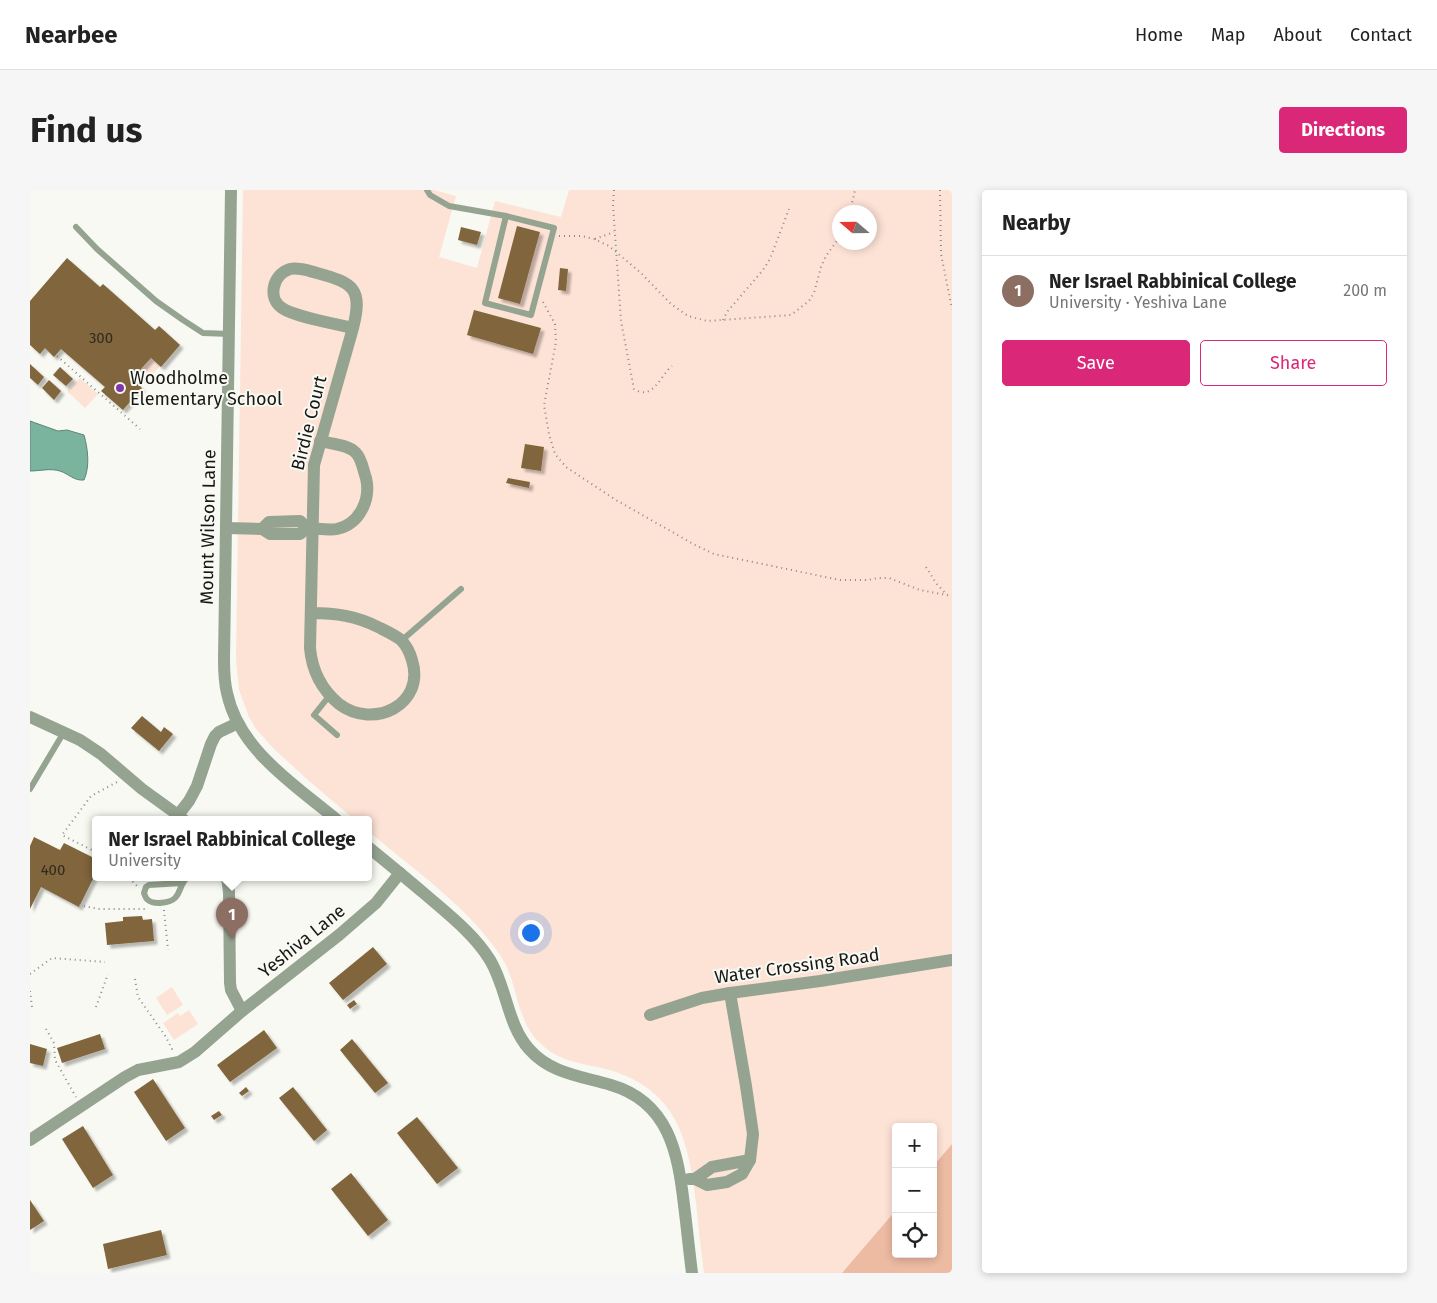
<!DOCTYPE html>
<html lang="en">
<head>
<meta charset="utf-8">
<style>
	body { margin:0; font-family:"Fira Sans",sans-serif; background:#f6f6f6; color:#222 }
	.controls { position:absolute; right:15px; bottom:15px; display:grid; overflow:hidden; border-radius:5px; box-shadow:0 2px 8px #0003 }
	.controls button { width:45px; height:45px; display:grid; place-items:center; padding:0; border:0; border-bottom:1px solid #e0e0e0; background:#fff; color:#222; font:25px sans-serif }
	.compass { position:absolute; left:802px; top:15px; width:45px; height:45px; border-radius:50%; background:#fff; box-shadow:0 2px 8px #0003; rotate:290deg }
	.you { position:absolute; left:500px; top:742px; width:18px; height:18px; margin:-12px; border:4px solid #fff; border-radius:50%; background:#1a73e8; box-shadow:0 0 0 8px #1a73e833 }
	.badge { display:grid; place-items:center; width:32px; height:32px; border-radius:50%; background:#db2777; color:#fff; font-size:16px; font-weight:700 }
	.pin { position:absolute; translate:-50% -41px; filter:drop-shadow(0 1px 2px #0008) }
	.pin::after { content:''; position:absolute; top:26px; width:18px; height:15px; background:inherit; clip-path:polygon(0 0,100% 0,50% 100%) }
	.popup { position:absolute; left:62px; top:626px; width:280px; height:65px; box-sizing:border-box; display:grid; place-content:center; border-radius:5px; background:#fff; filter:drop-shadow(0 1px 4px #0005); font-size:16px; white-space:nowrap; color:#767676 }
	.popup b { font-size:19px; color:#222 }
	.popup::after { content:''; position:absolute; left:50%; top:100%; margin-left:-10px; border:10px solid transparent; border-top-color:#fff }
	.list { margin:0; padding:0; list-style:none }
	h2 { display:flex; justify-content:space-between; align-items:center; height:65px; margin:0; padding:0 20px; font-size:21px }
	h2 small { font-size:16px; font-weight:400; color:#767676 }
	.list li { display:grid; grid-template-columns:32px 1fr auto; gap:15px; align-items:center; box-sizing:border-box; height:70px; padding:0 20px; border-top:1px solid #e0e0e0 }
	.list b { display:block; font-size:19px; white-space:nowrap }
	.list p { margin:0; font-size:16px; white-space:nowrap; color:#767676 }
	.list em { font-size:16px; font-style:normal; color:#767676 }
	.actions { display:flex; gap:10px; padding:15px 20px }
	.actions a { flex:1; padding:11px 0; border:1px solid #db2777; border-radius:5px; text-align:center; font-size:18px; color:#db2777 }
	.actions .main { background:#db2777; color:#fff }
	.icon { flex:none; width:28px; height:28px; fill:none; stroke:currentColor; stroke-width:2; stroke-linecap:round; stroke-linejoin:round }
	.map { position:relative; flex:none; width:922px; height:1083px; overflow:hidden; border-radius:5px }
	header { display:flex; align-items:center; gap:30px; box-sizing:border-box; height:70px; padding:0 25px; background:#fff; border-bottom:1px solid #e0e0e0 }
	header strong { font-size:24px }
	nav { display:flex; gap:28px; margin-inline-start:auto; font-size:18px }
	.intro { display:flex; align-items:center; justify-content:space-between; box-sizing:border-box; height:120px; padding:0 30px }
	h1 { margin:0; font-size:35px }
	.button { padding:12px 22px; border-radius:5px; background:#db2777; color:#fff; font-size:18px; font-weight:700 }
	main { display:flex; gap:30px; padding:0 30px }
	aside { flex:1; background:#fff; border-radius:5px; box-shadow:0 2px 8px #0003 }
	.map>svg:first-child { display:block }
</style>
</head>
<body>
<header>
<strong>Nearbee</strong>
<nav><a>Home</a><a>Map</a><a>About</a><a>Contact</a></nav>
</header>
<div class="intro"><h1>Find us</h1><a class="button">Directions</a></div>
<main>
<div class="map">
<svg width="922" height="1083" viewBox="0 0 922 1083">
	<defs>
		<filter id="shadow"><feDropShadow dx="3.5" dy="3.5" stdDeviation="1" flood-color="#0004"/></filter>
	</defs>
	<rect width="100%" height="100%" fill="#f9f9f3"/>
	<!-- green -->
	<g fill="#fde2d6" fill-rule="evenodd">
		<path d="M213,0H404L426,6L409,67L447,78L465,11L531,27L539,0H922V954L903,976V937H866V1020L812,1083H674C671,1059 668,1035 666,1012C658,951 649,903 583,881C554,872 531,875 508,851C485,828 488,790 470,765C439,718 382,678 338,641V630H325L279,591L244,559L226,539L219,527L209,500L206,469ZM809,22H839V52H809Z"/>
		<polygon points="121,168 130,176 111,197 102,189"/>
		<polygon points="50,188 68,204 55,218 37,201"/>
		<polygon points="142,797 153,815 137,825 126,808"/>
		<polygon points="159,820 168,834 144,850 133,833 148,823 150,826"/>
	</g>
	<!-- forest -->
	<polygon fill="#edbaa2" points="922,954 922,1083 812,1083 866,1020 866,1064 903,1064 903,976"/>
	<!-- water -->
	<path fill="#7ab49f" stroke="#5c8576" d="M0,231L28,241L37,240L54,245C58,259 60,277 54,290C44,291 39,284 30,281C20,278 10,281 0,281Z"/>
	<!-- building -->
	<g fill="#80653c" filter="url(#shadow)">
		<polygon points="487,36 510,42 490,114 468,108"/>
		<polygon points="431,37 451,42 447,55 428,50"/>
		<polygon points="37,68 70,97 73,94 125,140 129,136 150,155 131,177 121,168 102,189 112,198 93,220 71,201 75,197 31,159 24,167 15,158 10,164 0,155 0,111"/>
		<polygon points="530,78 538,79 536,101 528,100"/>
		<polygon points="444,120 511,138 503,164 437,145"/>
		<polygon points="0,174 14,187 8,195 0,188"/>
		<polygon points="30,177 43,189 36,196 23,185"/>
		<polygon points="19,190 31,201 24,210 12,198"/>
		<polygon points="495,254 514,257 511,281 491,278"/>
		<polygon points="478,288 500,292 499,298 476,293"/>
		<polygon points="112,526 131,542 134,537 143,544 129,561 101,538"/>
		<polygon points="4,647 30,660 34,653 66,669 66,683 49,717 11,697 0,719 0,656"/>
		<polygon points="112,726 113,730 122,729 124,751 77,755 75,733 93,731 93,727"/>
		<polygon points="343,757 357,774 313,810 299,793"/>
		<polygon points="324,810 327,814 320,819 317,815"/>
		<polygon points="234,840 247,858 200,892 187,875"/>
		<polygon points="70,844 75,859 32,873 27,858"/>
		<polygon points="322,849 358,893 345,903 310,860"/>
		<polygon points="0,854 17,859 13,876 0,873"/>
		<polygon points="123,889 155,938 136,951 104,902"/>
		<polygon points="216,897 219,901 212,906 209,903"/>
		<polygon points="263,897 297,940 284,951 249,908"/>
		<polygon points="189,921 192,925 184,930 181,926"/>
		<polygon points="387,927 428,978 407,994 367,943"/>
		<polygon points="53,936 83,985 63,998 32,949"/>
		<polygon points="321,983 358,1030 338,1046 301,999"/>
		<polygon points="0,1010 14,1031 0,1040"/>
		<polygon points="131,1040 137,1065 78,1079 73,1054"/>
	</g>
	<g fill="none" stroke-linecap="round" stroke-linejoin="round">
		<!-- path -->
		<g stroke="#8b8b87" stroke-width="2" stroke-dasharray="1 4" stroke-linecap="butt">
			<path d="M584,0L583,15L591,131L604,199C623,211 630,186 642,176"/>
			<polyline points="910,0 911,64 922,119"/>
			<polyline points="820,22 825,0"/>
			<polyline points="529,46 552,46 564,49 579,56 611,83 641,114 658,126 677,131 761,125 779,111 784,103 791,77 796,66 809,48"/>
			<polyline points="565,49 584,42"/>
			<polyline points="513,112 525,134 526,152 514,215 519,244 525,264 536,277 586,310 665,355 684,364 810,390 838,390 848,388 859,388 890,400 922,406"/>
			<polyline points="693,130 697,122 733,80 740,69 759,19"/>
			<polyline points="27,166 110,239"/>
			<polyline points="896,377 906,393 916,404"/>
			<polyline points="66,662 32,645 61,606 87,592"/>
			<polyline points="99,688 108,697"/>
			<polyline points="49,715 68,719 118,719"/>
			<polyline points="134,720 138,760"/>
			<polyline points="0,784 22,768 75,772"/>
			<polyline points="105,789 108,807 136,847 143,861"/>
			<polyline points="0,801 2,817"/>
			<polyline points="66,817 78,784"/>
			<polyline points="16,839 24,853 25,870 46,907"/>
		</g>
		<!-- service -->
		<g stroke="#95a391" stroke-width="6">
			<polyline points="397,0 400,5 419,16 476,26 524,38 501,125 455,113 476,26"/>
			<polyline points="46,37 67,59 126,111 153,130 173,143 200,144"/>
			<polyline points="371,451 431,399"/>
			<polyline points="300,505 284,525 307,545"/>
			<polyline points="0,599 34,542"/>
			<path d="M152,693L119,695L116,697L114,703C115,706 116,709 118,710C124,715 140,713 145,708C151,702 150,694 157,688"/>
		</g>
		<!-- minor -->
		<g stroke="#95a391" stroke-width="12">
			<path d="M201,0L194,469C194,480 194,491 197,503C209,560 265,595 307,630"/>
			<polyline points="196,338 232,339 240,344 270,344 277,338"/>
			<path d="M232,339L239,332L270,331L277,338C286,338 298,341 307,339C330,334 341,309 336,288C333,280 332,269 326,263C318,254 301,254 290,251"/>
			<path d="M282,423C306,423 326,426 348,437C356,441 365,445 371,450C377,456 380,463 382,470C396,515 343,540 309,514C291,499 282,481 280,458L284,275L323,138C333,99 324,93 287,83C279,81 269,77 260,79C243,84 237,108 252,118C265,127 306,134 323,138"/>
			<polyline points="0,527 50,550 71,564 112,599 148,625"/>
			<polyline points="154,630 148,625 159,611 167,596 181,554 185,546 189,542 208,533"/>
			<path d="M338,657C358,673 377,689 396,705C419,725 444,744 460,770C477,798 477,834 499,859C521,884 551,886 581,895C639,912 648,963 654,1015C657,1038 659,1060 662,1083"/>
			<polyline points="197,688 199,702 200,793 201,800 212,821"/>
			<polyline points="620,825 672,808 700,803 790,791 922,770"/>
			<polyline points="0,950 95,887 108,880 149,872 165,862 212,821 309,745 346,713 370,683"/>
			<polyline points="659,989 665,989 682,977 720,970"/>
			<polyline points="665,989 677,995 697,992 712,984 720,970 723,944 716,896 700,803"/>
		</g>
	</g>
	<!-- markers -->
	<circle fill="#8136a7" stroke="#f9f9f3" stroke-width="2" cx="90" cy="198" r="5"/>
	<g text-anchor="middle" stroke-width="4" stroke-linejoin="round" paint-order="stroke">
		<!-- number labels -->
		<g font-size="15" fill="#312a1f">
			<text x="71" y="153">300</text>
			<text x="23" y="685">400</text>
		</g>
		<!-- poi labels -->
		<g font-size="18" fill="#171715" stroke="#f9f9f3" text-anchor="start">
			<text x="100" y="194">Woodholme<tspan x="100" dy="21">Elementary School</tspan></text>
		</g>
		<!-- street labels -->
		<g font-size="18" fill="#171715" stroke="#f9f9f3">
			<text transform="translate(279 233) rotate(-76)" y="6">Birdie Court</text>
			<text transform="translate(178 337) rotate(-89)" y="6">Mount Wilson Lane</text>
			<text transform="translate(272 751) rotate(-39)" y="6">Yeshiva Lane</text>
			<text transform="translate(767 776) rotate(-8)" y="6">Water Crossing Road</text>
		</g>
	</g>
</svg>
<div class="controls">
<button>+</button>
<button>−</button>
<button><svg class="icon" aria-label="locate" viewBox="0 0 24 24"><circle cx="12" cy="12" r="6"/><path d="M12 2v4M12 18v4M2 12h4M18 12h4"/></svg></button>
</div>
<svg class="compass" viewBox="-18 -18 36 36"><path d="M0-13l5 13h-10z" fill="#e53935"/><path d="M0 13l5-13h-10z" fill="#767676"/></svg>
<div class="you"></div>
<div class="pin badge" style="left:202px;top:749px;background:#8d6e63">1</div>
<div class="popup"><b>Ner Israel Rabbinical College</b>University</div>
</div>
<aside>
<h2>Nearby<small></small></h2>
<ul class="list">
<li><span class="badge" style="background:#8d6e63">1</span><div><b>Ner Israel Rabbinical College</b><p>University · Yeshiva Lane</p></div><em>200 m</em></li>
</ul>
<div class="actions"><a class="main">Save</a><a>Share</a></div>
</aside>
</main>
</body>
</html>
